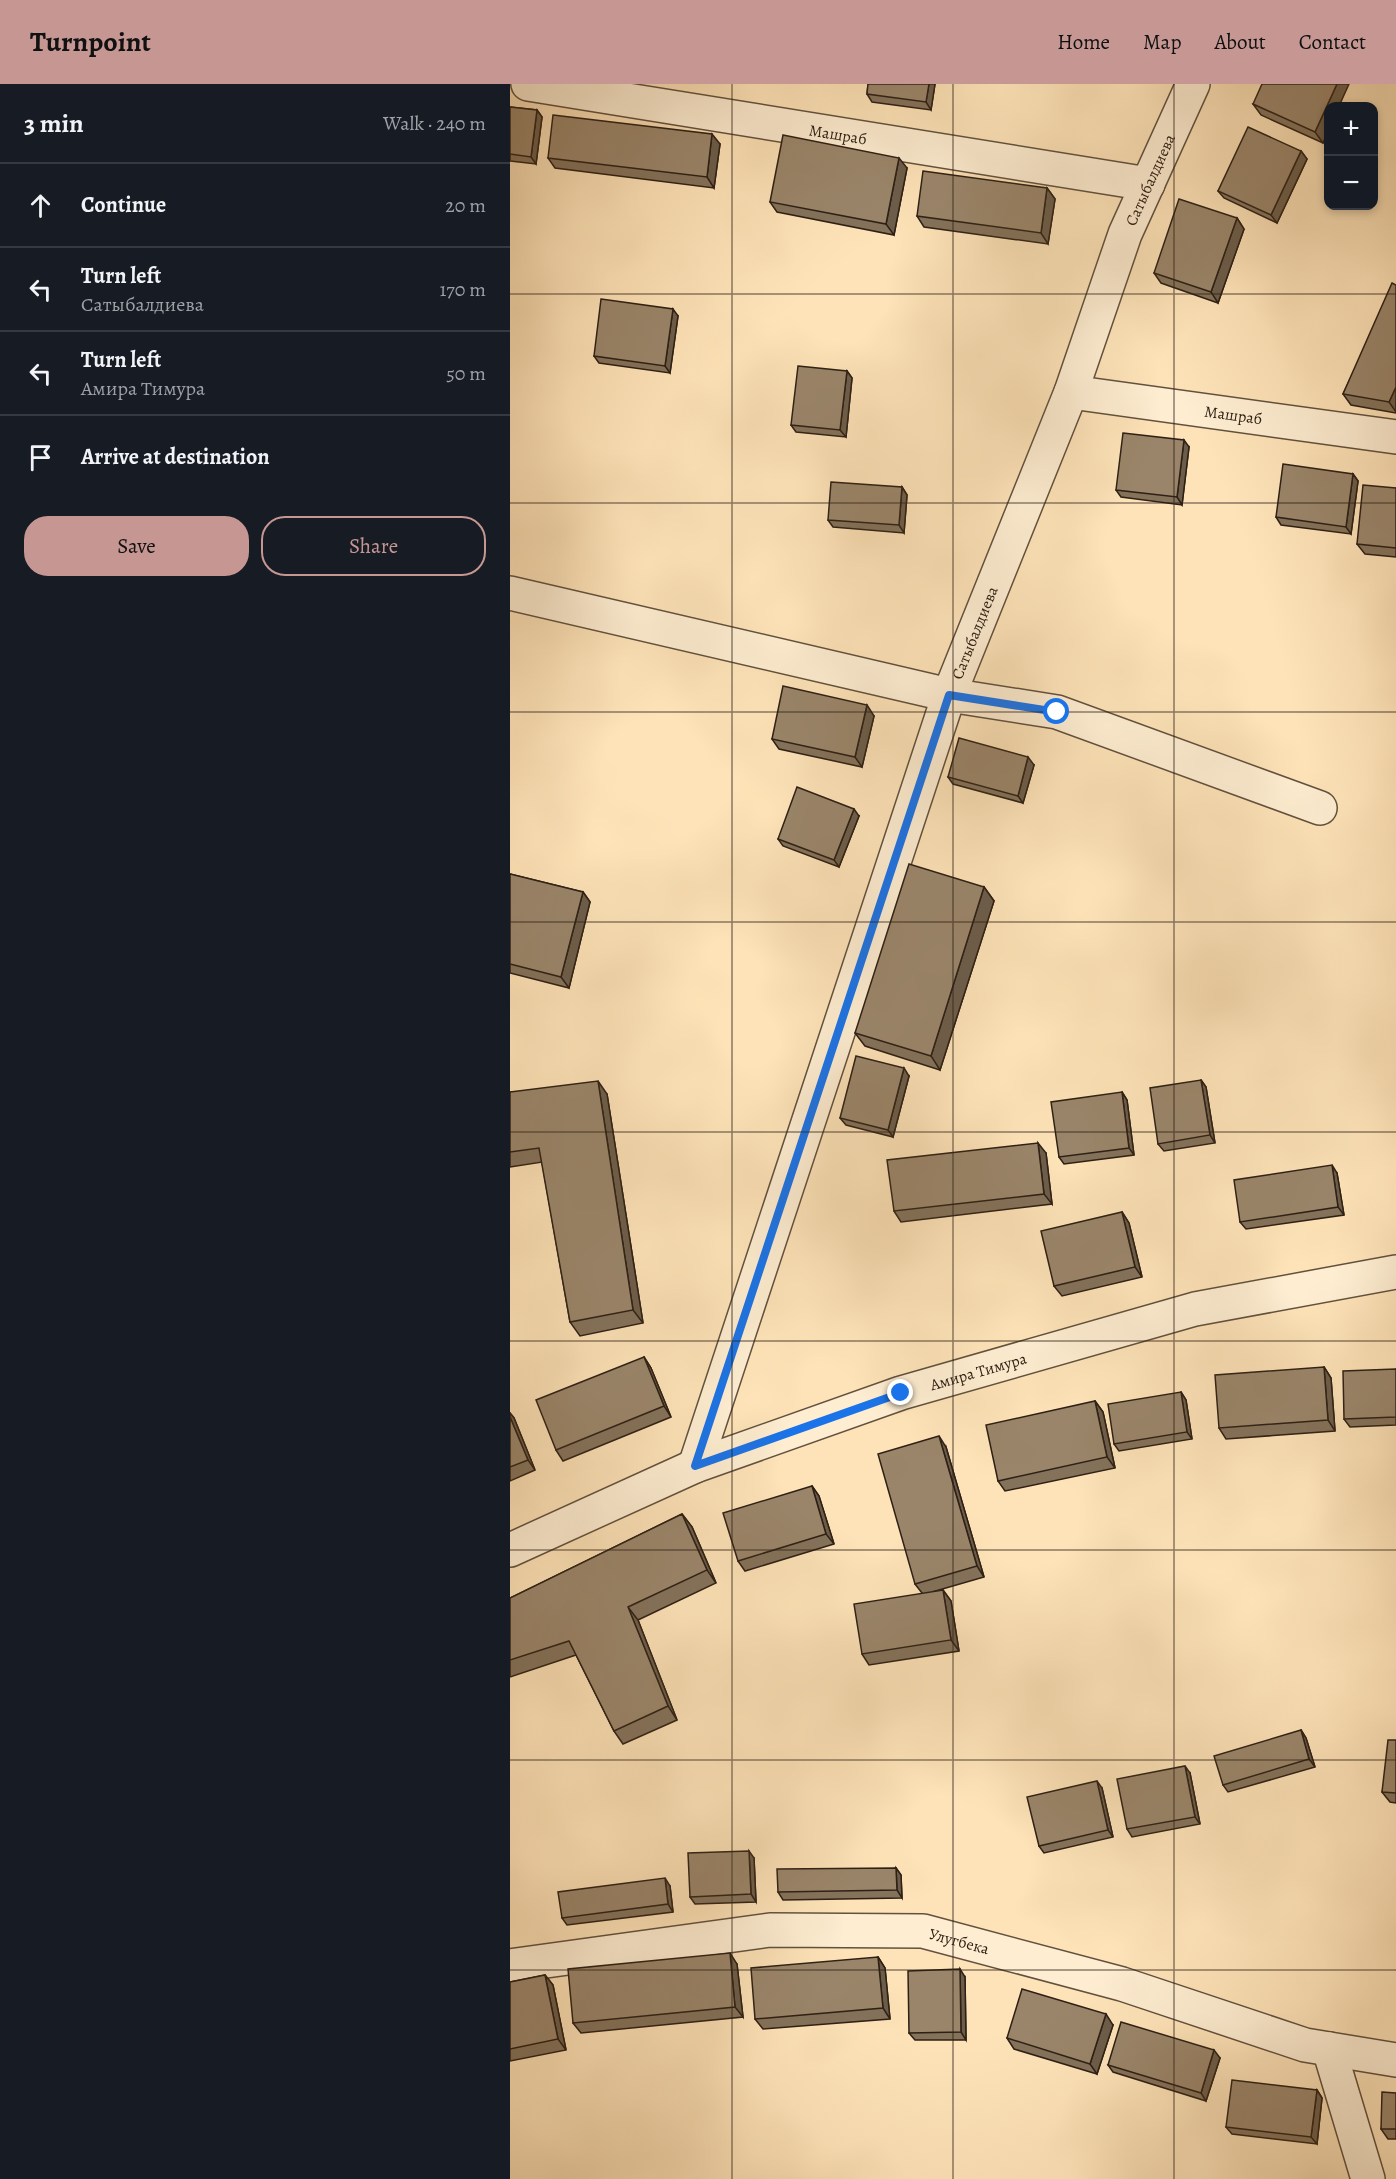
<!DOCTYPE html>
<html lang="en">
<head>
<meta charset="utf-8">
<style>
	body { margin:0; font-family:Alegreya,serif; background:#242831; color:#f1f3f6 }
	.controls { position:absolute; right:18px; top:18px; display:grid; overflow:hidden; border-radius:12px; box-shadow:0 3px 9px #0003 }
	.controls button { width:54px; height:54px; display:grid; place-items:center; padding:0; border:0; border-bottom:2px solid #363941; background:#171b24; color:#f1f3f6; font:30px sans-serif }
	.stop { position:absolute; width:18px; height:18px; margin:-14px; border:4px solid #1a73e8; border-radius:50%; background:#fff }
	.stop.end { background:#1a73e8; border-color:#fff; box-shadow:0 2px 6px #0008 }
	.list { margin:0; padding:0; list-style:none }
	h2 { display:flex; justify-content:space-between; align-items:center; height:78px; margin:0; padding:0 24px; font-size:26px }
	h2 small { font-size:20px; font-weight:400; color:#9ea1a6 }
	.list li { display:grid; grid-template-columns:39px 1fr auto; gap:18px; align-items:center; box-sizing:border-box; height:84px; padding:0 24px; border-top:2px solid #363941 }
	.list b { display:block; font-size:22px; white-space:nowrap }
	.list p { margin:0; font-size:20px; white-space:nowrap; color:#9ea1a6 }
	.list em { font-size:20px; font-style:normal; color:#9ea1a6 }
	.actions { display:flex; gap:12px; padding:18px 24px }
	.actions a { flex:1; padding:14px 0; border:2px solid #c59692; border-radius:24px; text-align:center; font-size:21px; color:#c59692 }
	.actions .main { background:#c59692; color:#111 }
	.icon { flex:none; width:33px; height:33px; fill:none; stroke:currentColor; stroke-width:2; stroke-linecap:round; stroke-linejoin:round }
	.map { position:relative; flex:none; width:886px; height:2095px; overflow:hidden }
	header { display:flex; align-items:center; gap:36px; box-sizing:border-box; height:84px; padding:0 30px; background:#c59692; color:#111 }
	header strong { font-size:28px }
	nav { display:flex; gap:33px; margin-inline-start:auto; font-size:21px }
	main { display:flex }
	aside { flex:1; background:#171b24 }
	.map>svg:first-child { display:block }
</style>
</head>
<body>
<header>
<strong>Turnpoint</strong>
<nav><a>Home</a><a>Map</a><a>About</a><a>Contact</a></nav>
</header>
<main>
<aside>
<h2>3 min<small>Walk · 240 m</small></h2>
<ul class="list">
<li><svg class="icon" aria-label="ahead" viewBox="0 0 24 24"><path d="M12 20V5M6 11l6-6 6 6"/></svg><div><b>Continue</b></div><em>20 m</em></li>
<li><svg class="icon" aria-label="left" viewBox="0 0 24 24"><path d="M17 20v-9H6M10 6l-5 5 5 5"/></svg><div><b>Turn left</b><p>Сатыбалдиева</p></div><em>170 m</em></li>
<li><svg class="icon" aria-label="left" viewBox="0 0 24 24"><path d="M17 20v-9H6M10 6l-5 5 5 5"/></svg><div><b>Turn left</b><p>Амира Тимура</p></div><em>50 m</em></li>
<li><svg class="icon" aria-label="arrive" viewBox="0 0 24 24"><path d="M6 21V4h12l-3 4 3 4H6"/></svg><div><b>Arrive at destination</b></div></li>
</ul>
<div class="actions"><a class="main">Save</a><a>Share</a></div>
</aside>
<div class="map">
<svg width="886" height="2095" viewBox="0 0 886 2095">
	<rect width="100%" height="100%" fill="#fee3b8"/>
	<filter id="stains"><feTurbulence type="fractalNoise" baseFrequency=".00333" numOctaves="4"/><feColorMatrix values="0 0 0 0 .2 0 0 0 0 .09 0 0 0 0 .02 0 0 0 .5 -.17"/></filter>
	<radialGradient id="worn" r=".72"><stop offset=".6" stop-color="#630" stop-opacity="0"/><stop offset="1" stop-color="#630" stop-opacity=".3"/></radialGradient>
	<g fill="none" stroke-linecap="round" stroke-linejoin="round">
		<!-- minor casing -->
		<g stroke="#62513e" stroke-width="36">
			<g id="minor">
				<path id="s1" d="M18,0L638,100"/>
				<path id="s2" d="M561,308L886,353"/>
				<polyline points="0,509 439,611 547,628 810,724"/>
				<path id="s3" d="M185,1382L439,611L561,308L615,150L683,0"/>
				<path id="s4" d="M0,1466L185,1382L391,1309L685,1225L886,1188"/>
				<path id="s5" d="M0,1882L260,1846L413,1847L612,1900L795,1961L886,1976"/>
				<polyline points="819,1965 858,2095"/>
			</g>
		</g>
		<!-- minor -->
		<use href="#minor" stroke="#feedd1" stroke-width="33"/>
	</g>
	<!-- wall -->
	<g fill="#84725b" stroke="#2e2015" stroke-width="1.5">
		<polygon points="358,0 425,0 421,26 362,18 357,10"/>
		<polygon points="743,20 819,22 819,45 813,59 751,31"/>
		<polygon points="0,23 27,26 32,33 26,80 0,77"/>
		<polygon points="210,60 204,104 45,84 38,74"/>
		<polygon points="791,67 797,75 767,139 714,114 708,107"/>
		<polygon points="397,84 384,151 267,128 260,118"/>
		<polygon points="537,104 545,115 538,160 414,143 407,132"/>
		<polygon points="727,134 734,145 708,219 651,199 644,189"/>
		<polygon points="886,201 886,329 841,321 833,310"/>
		<polygon points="168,232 160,289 89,279 84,272"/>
		<polygon points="337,287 342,294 336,353 286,348 281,341"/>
		<polygon points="679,363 672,421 611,413 606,406"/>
		<polygon points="843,390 848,397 841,450 771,441 766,433"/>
		<polygon points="392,403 397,411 394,449 323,443 318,436"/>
		<polygon points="886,404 886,473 855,470 847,460"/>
		<polygon points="364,632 352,683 269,665 262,655"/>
		<polygon points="524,681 513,719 443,700 438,693"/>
		<polygon points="349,732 329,783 273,762 268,755"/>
		<polygon points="0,790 73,808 80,818 59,904 0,889"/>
		<polygon points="474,803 484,817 430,986 355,962 345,949"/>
		<polygon points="399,992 383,1053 336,1041 330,1034"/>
		<polygon points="691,996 696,1003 705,1059 654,1067 648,1060"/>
		<polygon points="0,1008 97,1010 133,1239 70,1252 60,1238 32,1078 0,1083"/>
		<polygon points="612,1008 617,1016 624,1071 554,1080 549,1073"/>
		<polygon points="536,1069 542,1120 391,1138 384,1127"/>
		<polygon points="827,1089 834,1131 736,1145 730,1138"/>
		<polygon points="612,1128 619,1139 632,1193 552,1212 544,1202"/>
		<polygon points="134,1273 141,1284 161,1333 53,1377 46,1366"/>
		<polygon points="814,1283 821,1294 825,1347 716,1355 709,1344"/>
		<polygon points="886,1285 886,1341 840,1343 834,1335"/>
		<polygon points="671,1308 676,1316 682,1355 609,1367 604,1360"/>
		<polygon points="585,1317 593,1328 605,1384 495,1407 488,1397"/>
		<polygon points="0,1329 4,1334 25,1386 0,1397"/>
		<polygon points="436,1363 474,1493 422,1508 433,1506 441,1517 449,1567 359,1581 352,1570 412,1509 405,1500"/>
		<polygon points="302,1402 309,1412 324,1460 235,1487 228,1477"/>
		<polygon points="172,1430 182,1443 206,1499 128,1536 167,1636 113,1660 104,1647 66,1571 0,1593 0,1514"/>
		<polygon points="791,1646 796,1654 805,1683 718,1708 713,1701"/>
		<polygon points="886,1656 886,1719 880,1718 872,1708"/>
		<polygon points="680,1689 690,1740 622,1753 617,1745"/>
		<polygon points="592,1704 603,1753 534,1769 529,1762"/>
		<polygon points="244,1774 246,1818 185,1820 180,1813"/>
		<polygon points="386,1784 391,1791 392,1814 273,1816 268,1808"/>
		<polygon points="160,1802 163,1828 57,1841 52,1834"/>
		<polygon points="368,1873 375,1884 380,1935 253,1945 245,1935"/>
		<polygon points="227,1880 233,1933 71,1949 63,1939"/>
		<polygon points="35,1891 43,1901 56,1966 0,1977 0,1898"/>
		<polygon points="455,1893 456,1956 405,1956 399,1949"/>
		<polygon points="603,1941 587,1990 504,1965 497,1954"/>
		<polygon points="710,1974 696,2017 603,1988 598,1981"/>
		<polygon points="807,2006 812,2014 807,2060 722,2050 716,2043"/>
		<polygon points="886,2009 886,2055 878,2055 871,2045"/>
	</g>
	<!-- shaded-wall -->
	<g fill="#6c5d4a" stroke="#2e2015" stroke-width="1.5">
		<polygon points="419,0 425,0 421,26 416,18"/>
		<polygon points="827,0 839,0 829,22 819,22 819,45 813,59 805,48"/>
		<polygon points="27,26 32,33 26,80 21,73"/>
		<polygon points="202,50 210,60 204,104 197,93"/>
		<polygon points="791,67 797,75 767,139 761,131"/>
		<polygon points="389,74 397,84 384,151 376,140"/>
		<polygon points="537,104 545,115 538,160 531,149"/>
		<polygon points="727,134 734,145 708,219 701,208"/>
		<polygon points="163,225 168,232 160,289 155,282"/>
		<polygon points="337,287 342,294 336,353 330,346"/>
		<polygon points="886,303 886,328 879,318"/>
		<polygon points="674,356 679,363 672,421 667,413"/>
		<polygon points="843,390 848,397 841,450 836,443"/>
		<polygon points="392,403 397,411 394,449 389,441"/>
		<polygon points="357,621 364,632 352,683 345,673"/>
		<polygon points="518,673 524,681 513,719 508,712"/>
		<polygon points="344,725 349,732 329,783 324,776"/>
		<polygon points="474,803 484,817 430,986 421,972"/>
		<polygon points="73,808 80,818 59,904 51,893"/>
		<polygon points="394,984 399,992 383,1053 378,1046"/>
		<polygon points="691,996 696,1003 705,1059 700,1051"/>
		<polygon points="88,997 97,1010 133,1239 123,1226"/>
		<polygon points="612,1008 617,1016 624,1071 619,1064"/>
		<polygon points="528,1059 536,1069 542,1120 534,1110"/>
		<polygon points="822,1081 827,1089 834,1131 828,1123"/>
		<polygon points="612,1128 619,1139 632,1193 625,1183"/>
		<polygon points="134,1273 141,1284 161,1333 154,1322"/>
		<polygon points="814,1283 821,1294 825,1347 818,1336"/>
		<polygon points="671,1308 676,1316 682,1355 677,1348"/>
		<polygon points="585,1317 593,1328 605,1384 597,1373"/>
		<polygon points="0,1329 4,1334 25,1386 18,1376 0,1333"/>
		<polygon points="429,1352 436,1363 474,1493 467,1482"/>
		<polygon points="302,1402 309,1412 324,1460 316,1450"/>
		<polygon points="172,1430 182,1443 206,1499 197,1486"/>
		<polygon points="433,1506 441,1517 449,1567 441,1556"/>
		<polygon points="118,1523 128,1536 167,1636 158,1622"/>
		<polygon points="791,1646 796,1654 805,1683 799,1675"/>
		<polygon points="675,1682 680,1689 690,1740 685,1733"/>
		<polygon points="587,1697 592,1704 603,1753 598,1746"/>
		<polygon points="239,1767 244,1774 246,1818 241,1810"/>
		<polygon points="386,1784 391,1791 392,1814 387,1806"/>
		<polygon points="155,1794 160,1802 163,1828 158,1820"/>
		<polygon points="220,1869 227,1880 233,1933 225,1923"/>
		<polygon points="368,1873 375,1884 380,1935 373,1924"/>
		<polygon points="450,1885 455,1893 456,1956 451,1948"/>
		<polygon points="35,1891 43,1901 56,1966 48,1955"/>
		<polygon points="596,1930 603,1941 587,1990 580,1980"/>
		<polygon points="704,1966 710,1974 696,2017 691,2009"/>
		<polygon points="807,2006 812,2014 807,2060 801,2053"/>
	</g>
	<!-- building -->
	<g fill="#9a856a" stroke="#2e2015" stroke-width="1.5">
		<polygon points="358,0 419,0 416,18 357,10"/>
		<polygon points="752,0 827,0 805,48 743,20"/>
		<polygon points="0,23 27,26 21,73 0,70"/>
		<polygon points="43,31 202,50 197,93 38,74"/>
		<polygon points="738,43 791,67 761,131 708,107"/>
		<polygon points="273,51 389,74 376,140 260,118"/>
		<polygon points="413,87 537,104 531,149 407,132"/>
		<polygon points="669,115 727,134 701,208 644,189"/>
		<polygon points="882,199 886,201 886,303 879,318 833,310"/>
		<polygon points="91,215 163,225 155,282 84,272"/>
		<polygon points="288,282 337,287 330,346 281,341"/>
		<polygon points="613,349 674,356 667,413 606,406"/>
		<polygon points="773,380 843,390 836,443 766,433"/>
		<polygon points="321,398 392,403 389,441 318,436"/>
		<polygon points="853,401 886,404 886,464 847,460"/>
		<polygon points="273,602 357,621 345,673 262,655"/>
		<polygon points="449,654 518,673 508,712 438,693"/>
		<polygon points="287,703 344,725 324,776 268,755"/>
		<polygon points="399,780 474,803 421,972 345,949"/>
		<polygon points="0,790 73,808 51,893 0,880"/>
		<polygon points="346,972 394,984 378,1046 330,1034"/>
		<polygon points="691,996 700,1051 648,1060 640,1004"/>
		<polygon points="88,997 123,1226 60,1238 29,1064 0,1068 0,1008"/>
		<polygon points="612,1008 619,1064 549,1073 541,1018"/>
		<polygon points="528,1059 534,1110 384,1127 377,1076"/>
		<polygon points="822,1081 828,1123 730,1138 724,1096"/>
		<polygon points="612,1128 625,1183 544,1202 531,1147"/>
		<polygon points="134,1273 154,1322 46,1366 26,1316"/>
		<polygon points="814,1283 818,1336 709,1344 705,1291"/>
		<polygon points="886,1285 886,1333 834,1335 833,1287"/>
		<polygon points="671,1308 677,1348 604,1360 598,1320"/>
		<polygon points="585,1317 597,1373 488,1397 476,1341"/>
		<polygon points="0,1333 18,1376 0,1383"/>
		<polygon points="429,1352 467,1482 405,1500 368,1370"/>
		<polygon points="302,1402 316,1450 228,1477 213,1429"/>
		<polygon points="172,1430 197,1486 118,1523 158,1622 104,1647 59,1557 0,1576 0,1514"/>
		<polygon points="433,1506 441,1556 352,1570 344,1520"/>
		<polygon points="791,1646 799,1675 713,1701 704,1672"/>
		<polygon points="878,1656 886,1656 886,1709 872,1708"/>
		<polygon points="675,1682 685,1733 617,1745 607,1695"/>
		<polygon points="587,1697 598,1746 529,1762 517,1713"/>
		<polygon points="239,1767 241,1810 180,1813 178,1769"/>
		<polygon points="386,1784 387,1806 268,1808 267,1785"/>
		<polygon points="155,1794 158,1820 52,1834 48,1808"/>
		<polygon points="220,1869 225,1923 63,1939 58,1885"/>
		<polygon points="368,1873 373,1924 245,1935 241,1884"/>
		<polygon points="450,1885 451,1948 399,1949 398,1887"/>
		<polygon points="35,1891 48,1955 0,1965 0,1898"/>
		<polygon points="512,1905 596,1930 580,1980 497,1954"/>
		<polygon points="611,1938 704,1966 691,2009 598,1981"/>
		<polygon points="722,1996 807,2006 801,2053 716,2043"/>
		<polygon points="872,2008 886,2009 886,2045 871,2045"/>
	</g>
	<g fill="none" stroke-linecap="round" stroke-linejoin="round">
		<!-- route -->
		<polyline stroke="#1a73e8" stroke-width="8" points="391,1309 185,1382 439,611 547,628"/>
	</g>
	<!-- grid -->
	<path fill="none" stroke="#2e2015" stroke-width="1.5" stroke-opacity="0.55" d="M222,0V2095M443,0V2095M664,0V2095M0,210H886M0,419H886M0,628H886M0,838H886M0,1048H886M0,1257H886M0,1466H886M0,1676H886M0,1886H886"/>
	<g text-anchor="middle" stroke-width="6" stroke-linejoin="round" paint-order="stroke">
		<!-- street labels -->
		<g font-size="16" fill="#2e2015" stroke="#feedd1">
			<text dy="6" stroke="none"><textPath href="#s1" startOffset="314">Машраб</textPath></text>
			<text dy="6" stroke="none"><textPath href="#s3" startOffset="1365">Сатыбалдиева</textPath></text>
			<text dy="6" stroke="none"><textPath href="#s2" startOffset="164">Машраб</textPath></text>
			<text dy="6" stroke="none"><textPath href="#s3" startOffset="879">Сатыбалдиева</textPath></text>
			<text dy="6" stroke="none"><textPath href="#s4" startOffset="502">Амира Тимура</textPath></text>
			<text dy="6" stroke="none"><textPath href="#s5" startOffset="453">Улугбека</textPath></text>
		</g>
	</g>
	<rect width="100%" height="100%" filter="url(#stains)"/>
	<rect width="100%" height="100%" fill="url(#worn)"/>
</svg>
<div class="controls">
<button>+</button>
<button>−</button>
</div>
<div class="stop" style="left:547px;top:628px"></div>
<div class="stop end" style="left:391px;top:1309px"></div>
</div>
</main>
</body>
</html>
